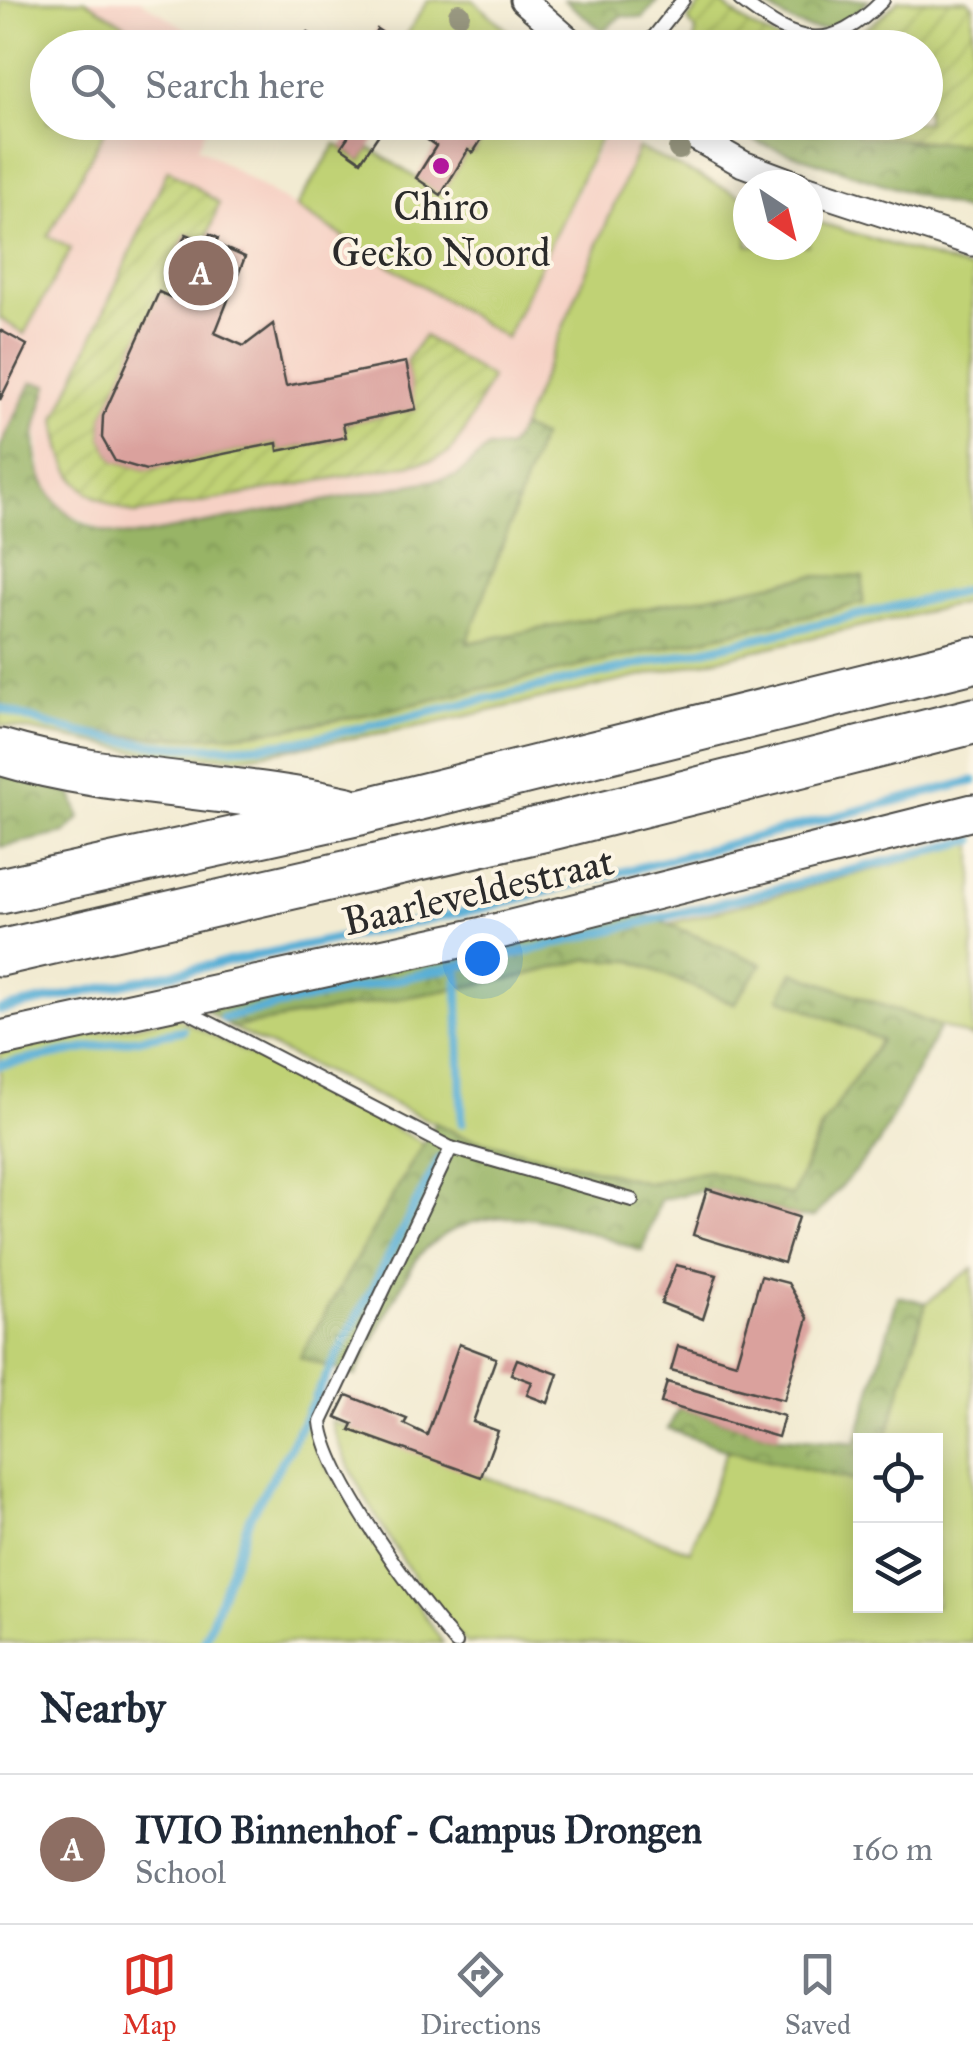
<!DOCTYPE html>
<html lang="en">
<head>
<meta charset="utf-8">
<style>
	body { margin:0; font-family:"IM FELL Great Primer",serif; background:#f2f2f3; color:#1f2937 }
	.controls { position:absolute; right:30px; bottom:30px; display:grid; overflow:hidden; border-radius:0px; box-shadow:0 5px 25px #0003 }
	.controls button { width:90px; height:90px; display:grid; place-items:center; padding:0; border:0; border-bottom:2px solid #e0e1e3; background:#fff; color:#1f2937; font:50px sans-serif }
	.compass { position:absolute; left:733px; top:170px; width:90px; height:90px; border-radius:50%; background:#fff; box-shadow:0 5px 25px #0003; rotate:145deg }
	.you { position:absolute; left:482px; top:958px; width:35px; height:35px; margin:-25px; border:8px solid #fff; border-radius:50%; background:#1a73e8; box-shadow:0 0 0 15px #1a73e833 }
	.badge { display:grid; place-items:center; width:65px; height:65px; border-radius:50%; background:#d93025; color:#fff; font-size:32px; font-weight:700 }
	.pin { position:absolute; translate:-50% -50%; border:5px solid #fff; box-shadow:0 2px 10px #0006 }
	.list { margin:0; padding:0; list-style:none }
	h2 { display:flex; justify-content:space-between; align-items:center; height:130px; margin:0; padding:0 40px; font-size:42px }
	h2 small { font-size:32px; font-weight:400; color:#747a83 }
	.list li { display:grid; grid-template-columns:65px 1fr auto; gap:30px; align-items:center; box-sizing:border-box; height:150px; padding:0 40px; border-top:2px solid #e0e1e3 }
	.list b { display:block; font-size:38px; white-space:nowrap }
	.list p { margin:0; font-size:32px; white-space:nowrap; color:#747a83 }
	.list em { font-size:32px; font-style:normal; color:#747a83 }
	.icon { flex:none; width:55px; height:55px; fill:none; stroke:currentColor; stroke-width:2; stroke-linecap:round; stroke-linejoin:round }
	.map { position:relative; flex:none; width:973px; height:1643px; overflow:hidden }
	.search { position:absolute; background:#fff; box-shadow:0 5px 25px #0003; left:30px; right:30px; top:30px; height:110px; display:flex; align-items:center; gap:25px; box-sizing:border-box; padding:0 35px; border-radius:55px; color:#747a83; font-size:38px }
	.sheet { height:280px; background:#fff }
	nav { display:flex; justify-content:space-around; align-items:center; box-sizing:border-box; height:140px; border-top:2px solid #e0e1e3; background:#fff; font-size:28px; color:#747a83 }
	nav a { display:grid; justify-items:center; gap:5px }
	nav .on { color:#d93025 }
	.map>svg:first-child { display:block }
</style>
</head>
<body>
<div class="map">
<svg width="973" height="1643" viewBox="0 0 973 1643">
	<defs>
		<pattern id="forest-crowns" width="20" height="18" patternUnits="userSpaceOnUse" patternTransform="scale(2.5)"><rect width="20" height="18" fill="#98b466"/><path d="M2 6a3 3 0 1 1 6 0M12 15a3 3 0 1 1 6 0" fill="none" stroke="#7c9354"/></pattern>
		<pattern id="garden-furrows" width="10" height="10" patternUnits="userSpaceOnUse" patternTransform="scale(2.5)"><rect width="10" height="10" fill="#c0d275"/><path d="M-1 1l2-2M0 10L10 0M9 11l2-2" fill="none" stroke="#a5b465"/></pattern>
	</defs>
	<rect width="100%" height="100%" fill="#fcf5e5"/>
	<filter id="ink" filterUnits="userSpaceOnUse"><feTurbulence type="fractalNoise" baseFrequency=".01" numOctaves="2"/><feDisplacementMap in="SourceGraphic" scale="20" xChannelSelector="R" yChannelSelector="G"/><feConvolveMatrix kernelMatrix="1 2 1 2 8 2 1 2 1" color-interpolation-filters="sRGB"/></filter>
	<filter id="wash" filterUnits="userSpaceOnUse"><feTurbulence type="fractalNoise" baseFrequency=".0048" numOctaves="4" result="noise"/><feDisplacementMap in="SourceGraphic" scale="40" xChannelSelector="R" yChannelSelector="G"/><feGaussianBlur stdDeviation="2.25" result="paint"/><feColorMatrix in="noise" values="0 0 0 0 0 0 0 0 0 0 0 0 0 0 0 0 0 1.4 0 .05"/><feComposite in="paint" operator="in"/></filter>
	<g filter="url(#wash)">
		<rect width="100%" height="100%" fill="#f2ebd2"/>
		<!-- built -->
		<polygon fill="#f6d1c5" points="0,0 140,0 215,47 48,48 48,122 208,123 198,147 506,338 610,123 638,148 521,428 508,449 458,476 136,536 115,536 65,511 43,486 32,383 0,448"/>
		<!-- grass -->
		<g fill="#c0d275" stroke="#767e50" stroke-width="2.5">
			<polygon points="0,0 85,0 153,42 150,47 48,48 48,122 109,123 48,236 71,249 24,334 0,318"/>
			<polygon points="428,0 473,0 526,47 429,47 407,34"/>
			<polygon points="484,123 607,123 506,338 296,207 336,144 361,161 370,148 441,194 468,150 473,153 483,138 477,134"/>
			<path d="M638,148L748,199V245H808V219L973,270V601L427,725L241,757L163,756L0,725V711C171,768 345,720 515,681C631,655 747,629 863,603L812,576L466,644L541,437L521,428Z"/>
			<polygon points="973,843 973,1038 794,973 781,997 881,1040 819,1131 792,1196 709,1171 649,1183 462,1136 231,1028 515,978 588,959 633,961 734,1004 761,964 668,924"/>
			<polygon points="176,1017 423,1143 300,1357 332,1368 310,1413 317,1452 443,1643 0,1643 0,1053"/>
			<path d="M973,1268V1643H466C423,1600 348,1479 331,1421L690,1551L727,1450L860,1482V1606H936V1440H886L926,1303Z"/>
		</g>
		<!-- forest -->
		<g fill="url(#forest-crowns)" stroke="#627048" stroke-width="2.5">
			<polygon points="564,0 658,0 643,18 621,16 603,31"/>
			<path d="M759,0H869C828,45 802,33 759,0Z"/>
			<polygon points="726,123 766,123 814,133 840,124 908,141 973,144 973,213 761,144"/>
			<path d="M32,382L48,385C44,402 35,422 35,439C36,500 77,534 136,536L457,476L488,448L508,449L521,428L541,437L467,643L812,576L863,577V603C747,629 631,655 515,681C345,720 171,768 0,711V448Z"/>
			<polygon points="0,771 72,794 80,818 65,833 0,847"/>
			<polygon points="638,911 762,964 734,1004 633,961 588,959 515,978 231,1028 204,1008"/>
			<path d="M793,972L940,1027L877,1146L814,1217H798L707,1189L660,1200L642,1251C570,1226 493,1190 425,1249C410,1262 368,1352 355,1376L300,1357L435,1123L462,1136L649,1183L709,1171L792,1196L824,1124L881,1040L780,998Z"/>
			<polygon points="898,1296 926,1303 886,1440 860,1440 860,1482 727,1450 668,1429 679,1408 778,1437 856,1443"/>
		</g>
		<!-- garden -->
		<g fill="url(#garden-furrows)" stroke="#767e50" stroke-width="2.5">
			<path d="M898,0H967L973,5V144L861,136L840,124L815,133L766,123L926,122V48L693,47L696,32L688,20L703,2L715,1C728,6 735,16 746,23C807,63 851,49 898,0Z"/>
			<path d="M168,169L219,203L206,242L186,234L174,262L184,266L170,297L159,293L103,416L102,438L115,461L146,470L277,443L279,451L345,437L343,424L415,409L406,362L424,336L491,378L466,429L449,453L434,460L136,514C78,494 64,480 56,419Z"/>
		</g>
		<g fill="none" stroke-linecap="round" stroke-linejoin="round">
			<!-- stream -->
			<g stroke="#59afd6" stroke-width="9">
				<path d="M0,708C96,746 200,755 301,741L973,589"/>
				<polyline points="458,974 462,1123"/>
				<polyline points="0,1010 486,907 973,781"/>
				<polyline points="223,1018 531,950 973,840"/>
				<polyline points="0,1065 183,1030"/>
				<polyline points="204,1643 250,1516 286,1454 440,1158"/>
			</g>
		</g>
		<g id="blocks">
			<!-- building -->
			<g fill="#daa19d">
				<polygon points="377,29 399,44 397,48 366,48"/>
				<polygon points="307,32 334,48 296,48"/>
				<polygon points="358,122 387,122 361,161 341,147"/>
				<polygon points="436,122 484,122 477,134 483,137 473,153 468,150 441,195 416,178 436,146 426,139"/>
				<polygon points="186,234 206,242 210,234 218,238 215,244 245,257 215,333 244,346 273,324 286,386 406,362 416,409 343,424 346,437 278,451 277,443 146,470 115,461 102,438 103,416 159,292 170,297 184,266 173,262"/>
				<polygon points="0,330 27,345 0,400"/>
				<polygon points="707,1189 798,1217 784,1263 693,1235"/>
				<polygon points="676,1265 717,1275 703,1319 661,1303"/>
				<polygon points="761,1276 788,1283 808,1318 784,1400 671,1370 678,1346 736,1363"/>
				<polygon points="459,1344 496,1358 473,1422 498,1431 481,1477 350,1430 353,1424 336,1417 347,1395 407,1419 404,1424 427,1435"/>
				<polygon points="517,1359 558,1374 548,1403 527,1395 532,1382 511,1374"/>
				<polygon points="667,1382 784,1416 778,1437 661,1403"/>
			</g>
		</g>
	</g>
	<g filter="url(#ink)">
		<use href="#blocks" fill-opacity="0" stroke="#494844" stroke-width="2.5"/>
		<g fill="none" stroke-linecap="round" stroke-linejoin="round">
			<!-- lane casing -->
			<g stroke="#494844" stroke-width="16">
				<g id="lane">
					<path d="M740,0C798,45 829,55 883,0"/>
					<polyline points="645,48 683,0"/>
					<polyline points="181,1008 451,1148 632,1200"/>
					<path d="M451,1148L321,1422C327,1478 417,1598 456,1643"/>
				</g>
			</g>
			<!-- street casing -->
			<g stroke="#494844" stroke-width="29">
				<g id="street">
					<polyline points="523,0 578,48"/>
					<polyline points="668,122 743,164 799,185"/>
					<polyline points="808,189 973,243"/>
				</g>
			</g>
			<!-- secondary casing -->
			<g stroke="#494844" stroke-width="39">
				<polyline id="secondary" points="0,1039 483,935 973,812"/>
			</g>
			<!-- highway casing -->
			<g stroke="#494844" stroke-width="49">
				<g id="highway">
					<path d="M0,752C113,786 233,784 348,810"/>
					<polyline points="0,891 360,812 973,660"/>
					<polyline points="0,953 555,826 973,721"/>
				</g>
			</g>
			<!-- lane -->
			<use href="#lane" stroke="#fff" stroke-width="12"/>
			<!-- street -->
			<use href="#street" stroke="#fff" stroke-width="25"/>
			<!-- secondary -->
			<use href="#secondary" stroke="#fff" stroke-width="35"/>
			<!-- highway -->
			<use href="#highway" stroke="#fff" stroke-width="45"/>
		</g>
		<!-- trees -->
		<g fill="#999881">
			<circle cx="459" cy="14" r="11"/>
			<circle cx="679" cy="149" r="11"/>
		</g>
	</g>
	<!-- markers -->
	<circle fill="#b5179e" stroke="#fcf5e5" stroke-width="4" cx="441" cy="166" r="10"/>
	<g text-anchor="middle" stroke-width="8" stroke-linejoin="round" paint-order="stroke">
		<!-- poi labels -->
		<g font-size="40" fill="#2b2b2b" stroke="#fcf5e5">
			<text x="441" y="220">Chiro<tspan x="441" dy="46">Gecko Noord</tspan></text>
		</g>
		<!-- street labels -->
		<g font-size="40" fill="#2b2b2b" stroke="#fcf5e5">
			<text transform="translate(478 891) rotate(-13)" y="14">Baarleveldestraat</text>
		</g>
	</g>
</svg>
<div class="controls">
<button><svg class="icon" aria-label="locate" viewBox="0 0 24 24"><circle cx="12" cy="12" r="6"/><path d="M12 2v4M12 18v4M2 12h4M18 12h4"/></svg></button>
<button><svg class="icon" aria-label="layers" viewBox="0 0 24 24"><path d="M12 4l9 5-9 5-9-5zM3 14l9 5 9-5"/></svg></button>
</div>
<svg class="compass" viewBox="-18 -18 36 36"><path d="M0-13l5 13h-10z" fill="#e53935"/><path d="M0 13l5-13h-10z" fill="#747a83"/></svg>
<div class="you"></div>
<div class="pin badge" style="left:201px;top:273px;background:#8d6e63">A</div>
<div class="search"><svg class="icon" aria-label="search" viewBox="0 0 24 24"><circle cx="10" cy="10" r="6"/><path d="M15 15l6 6"/></svg>Search here</div>
</div>
<section class="sheet">
<h2>Nearby<small></small></h2>
<ul class="list">
<li><span class="badge" style="background:#8d6e63">A</span><div><b>IVIO Binnenhof - Campus Drongen</b><p>School</p></div><em>160 m</em></li>
</ul>
</section>
<nav>
<a class="on"><svg class="icon" aria-label="map" viewBox="0 0 24 24"><path d="M3 6l6-2 6 2 6-2v14l-6 2-6-2-6 2zM9 4v14M15 6v14"/></svg>Map</a>
<a><svg class="icon" aria-label="directions" viewBox="0 0 24 24"><path d="M12 3l9 9-9 9-9-9zM9 14v-3h6M13 9l2 2-2 2"/></svg>Directions</a>
<a><svg class="icon" aria-label="saved" viewBox="0 0 24 24"><path d="M7 4h10v16l-5-4-5 4z"/></svg>Saved</a>
</nav>
</body>
</html>
